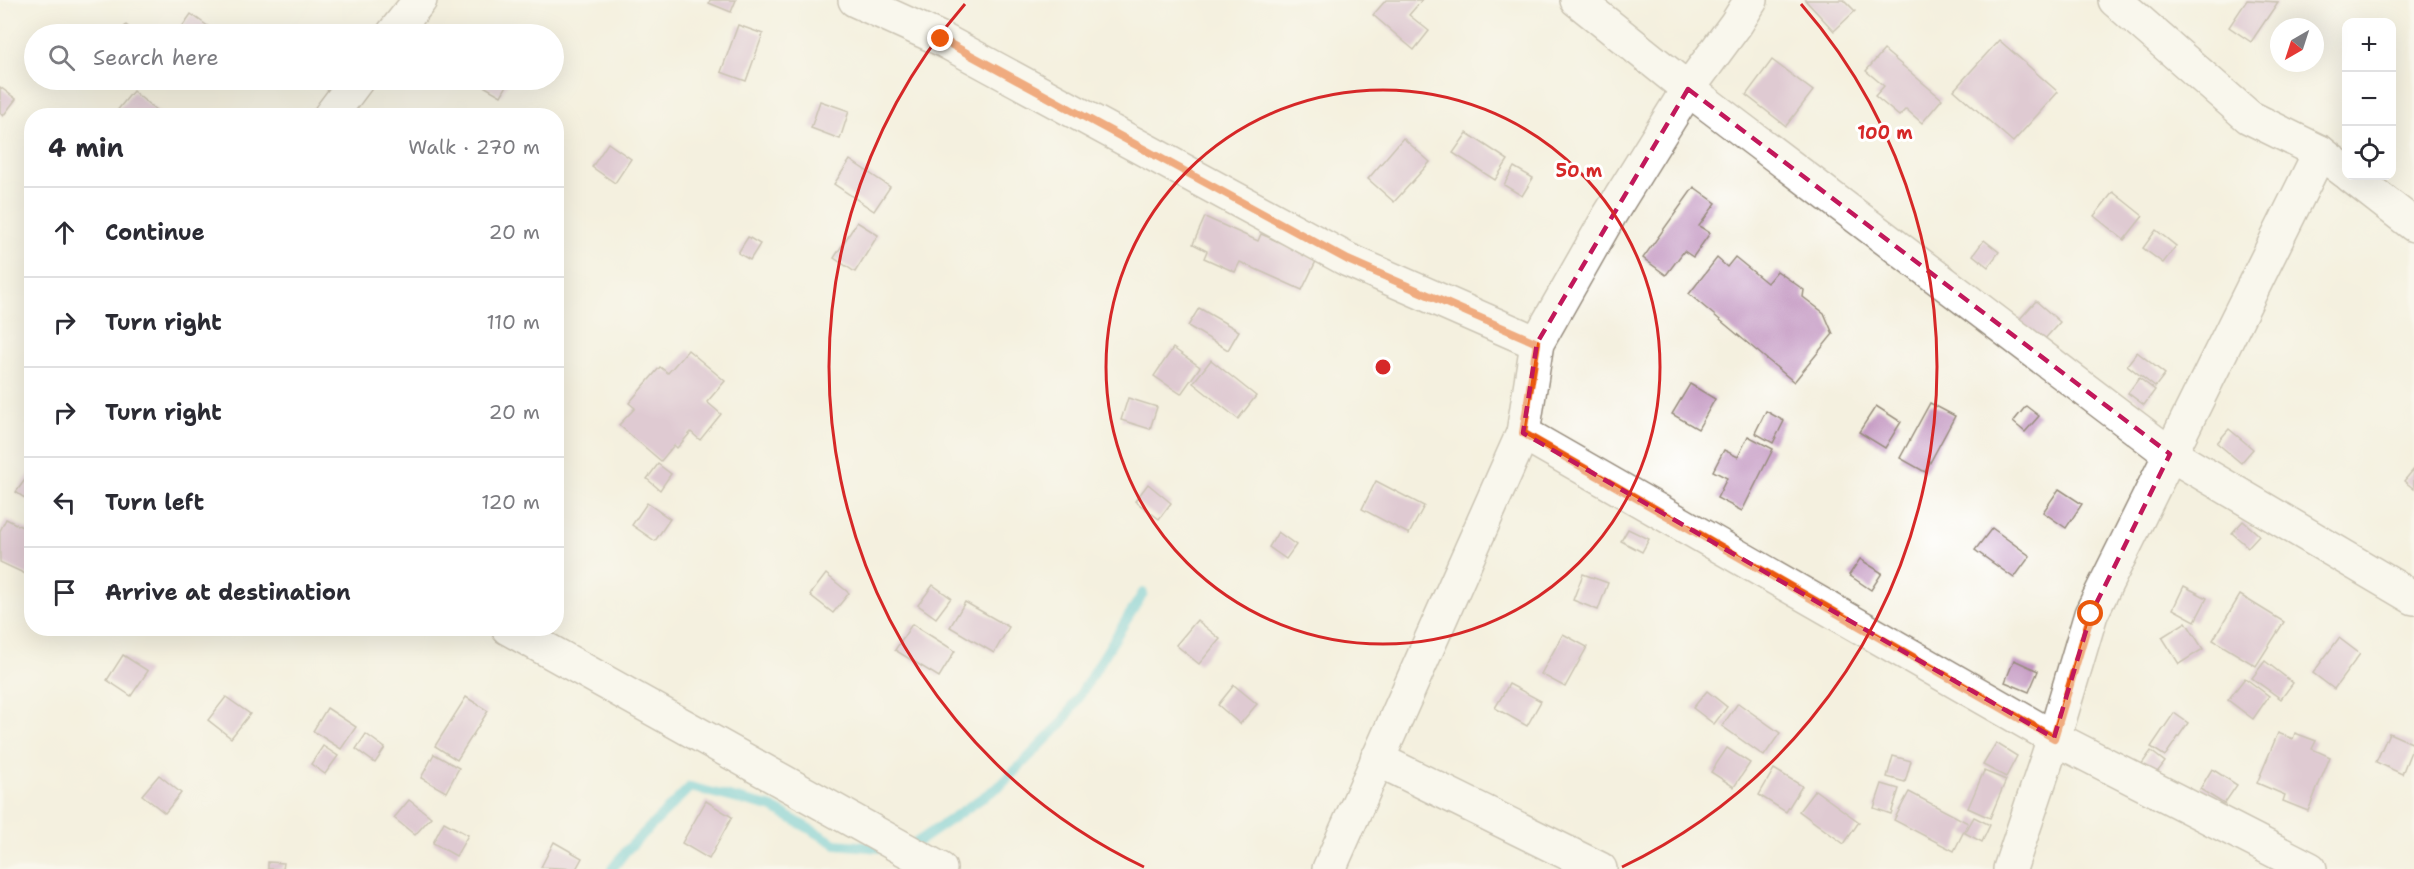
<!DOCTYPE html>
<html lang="en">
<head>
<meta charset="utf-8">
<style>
	body { margin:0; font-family:"Shantell Sans",sans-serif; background:#f2f2f3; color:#2b2b33 }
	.controls { position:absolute; right:18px; top:18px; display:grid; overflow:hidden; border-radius:12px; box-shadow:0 6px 24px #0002 }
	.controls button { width:54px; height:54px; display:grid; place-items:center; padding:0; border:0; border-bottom:2px solid #e1e1e2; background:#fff; color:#2b2b33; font:30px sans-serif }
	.compass { position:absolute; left:2270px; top:18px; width:54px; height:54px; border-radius:50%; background:#fff; box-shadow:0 6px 24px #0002; rotate:219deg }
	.stop { position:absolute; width:18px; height:18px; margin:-14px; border:4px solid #ea580c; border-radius:50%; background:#fff }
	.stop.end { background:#ea580c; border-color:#fff; box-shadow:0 2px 6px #0008 }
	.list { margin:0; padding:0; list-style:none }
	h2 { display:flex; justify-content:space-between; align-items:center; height:78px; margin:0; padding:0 24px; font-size:26px }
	h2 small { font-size:20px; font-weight:400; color:#7c7c81 }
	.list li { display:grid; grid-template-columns:39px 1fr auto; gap:18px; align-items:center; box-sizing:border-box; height:90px; padding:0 24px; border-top:2px solid #e1e1e2 }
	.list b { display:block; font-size:22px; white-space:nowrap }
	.list em { font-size:20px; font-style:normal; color:#7c7c81 }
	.icon { flex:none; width:33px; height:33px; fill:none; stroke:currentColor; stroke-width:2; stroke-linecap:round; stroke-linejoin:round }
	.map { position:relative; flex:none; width:2414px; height:869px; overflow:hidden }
	.search { position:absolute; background:#fff; box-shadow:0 6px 24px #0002; left:24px; top:24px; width:540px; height:66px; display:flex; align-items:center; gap:15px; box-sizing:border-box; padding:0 21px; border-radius:33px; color:#7c7c81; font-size:22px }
	.panel { position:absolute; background:#fff; box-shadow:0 6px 24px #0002; left:24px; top:108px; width:540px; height:528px; border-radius:24px }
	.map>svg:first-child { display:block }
</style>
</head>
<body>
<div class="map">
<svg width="2414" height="869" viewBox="0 0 2414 869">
	<rect width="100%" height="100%" fill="#fff"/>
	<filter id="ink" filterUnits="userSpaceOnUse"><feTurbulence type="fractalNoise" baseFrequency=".0167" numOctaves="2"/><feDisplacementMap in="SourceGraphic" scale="12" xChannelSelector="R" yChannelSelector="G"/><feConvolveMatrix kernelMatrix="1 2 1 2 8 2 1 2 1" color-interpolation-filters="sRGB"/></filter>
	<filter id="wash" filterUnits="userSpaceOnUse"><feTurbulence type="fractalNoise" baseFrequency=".008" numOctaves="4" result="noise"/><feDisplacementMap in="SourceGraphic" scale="24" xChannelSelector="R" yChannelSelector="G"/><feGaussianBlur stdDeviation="1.35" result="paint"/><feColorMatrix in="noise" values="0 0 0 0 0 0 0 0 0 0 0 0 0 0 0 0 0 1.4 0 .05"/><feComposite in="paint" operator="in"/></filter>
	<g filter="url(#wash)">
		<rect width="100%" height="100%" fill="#f4f0df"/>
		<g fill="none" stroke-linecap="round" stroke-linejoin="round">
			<!-- stream -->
			<g stroke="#5dc8d6" stroke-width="10">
				<polyline points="910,847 1001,785 1063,722 1143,593"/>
				<polyline points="612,869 626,851 690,787 773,808 836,844 880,848"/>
			</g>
		</g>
		<g id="blocks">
			<!-- building -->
			<g fill="#c69cc4">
				<polygon points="710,0 736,0 731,12 709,3"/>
				<polygon points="1386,0 1422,0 1409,15 1429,31 1414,50 1373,15"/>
				<polygon points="1805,0 1844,0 1855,11 1834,31"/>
				<polygon points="2247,0 2278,2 2251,42 2229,27"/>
				<polygon points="191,14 216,32 214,34 177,34"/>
				<polygon points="126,25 137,34 119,34"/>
				<polygon points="738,25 763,34 746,81 721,72"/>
				<polygon points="1999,40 2058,92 2013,142 1954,90"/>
				<polygon points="1884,50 1942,99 1922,123 1906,109 1899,116 1875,96 1884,86 1866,71"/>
				<polygon points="1772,60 1813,91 1786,126 1746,95"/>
				<polygon points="473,80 510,80 501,96"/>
				<polygon points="0,87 16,99 3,116 0,113"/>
				<polygon points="133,91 163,116 121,116 116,112"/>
				<polygon points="820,101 849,111 840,139 811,128"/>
				<polygon points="1467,133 1508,160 1495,180 1453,153"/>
				<polygon points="1403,138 1430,162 1394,202 1368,179"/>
				<polygon points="608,143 631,159 615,183 592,167"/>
				<polygon points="850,160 890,187 874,211 834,184"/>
				<polygon points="1514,167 1533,178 1522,196 1504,185"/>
				<polygon points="1694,187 1716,203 1699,226 1710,233 1693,257 1684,251 1666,275 1643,258"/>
				<polygon points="2113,192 2143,216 2124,240 2094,216"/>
				<polygon points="1205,217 1258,241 1261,234 1317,259 1302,290 1240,262 1235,272 1204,258 1207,251 1193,244"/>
				<polygon points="857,222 878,235 855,272 834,258"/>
				<polygon points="2156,230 2176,246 2163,263 2143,248"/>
				<polygon points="748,237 760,244 750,260 738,253"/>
				<polygon points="1984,240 1999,252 1988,267 1973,255"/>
				<polygon points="1735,257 1767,283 1777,271 1804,290 1803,297 1824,313 1833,334 1794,382 1689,294 1717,258 1727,267"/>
				<polygon points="2036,301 2060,322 2042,342 2018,321"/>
				<polygon points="1199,308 1239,331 1228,350 1188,326"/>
				<polygon points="1173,348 1200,367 1181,394 1154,376"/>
				<polygon points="688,350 725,381 707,402 721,414 700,440 691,432 677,448 674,445 661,461 619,425 635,408 629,403 660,367 668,373"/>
				<polygon points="2137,352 2165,374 2155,387 2127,365"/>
				<polygon points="1211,360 1256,396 1238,419 1193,383"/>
				<polygon points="2139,378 2155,390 2144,405 2128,393"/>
				<polygon points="1690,384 1715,399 1698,429 1672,414"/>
				<polygon points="1128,398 1157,407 1150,429 1121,420"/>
				<polygon points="1930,403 1955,416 1925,472 1900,458"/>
				<polygon points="1876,406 1901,422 1885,448 1859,432"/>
				<polygon points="2026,406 2039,416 2025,432 2013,422"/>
				<polygon points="1766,411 1784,421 1773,443 1755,433"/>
				<polygon points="2229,429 2253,449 2241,463 2217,443"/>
				<polygon points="1748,436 1773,449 1742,511 1717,498 1727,478 1713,471 1724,450 1738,457"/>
				<polygon points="658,464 671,474 660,490 647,479"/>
				<polygon points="2414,469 2414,489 2404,481"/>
				<polygon points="32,470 32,503 16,492"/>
				<polygon points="1376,481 1424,506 1409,534 1362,509"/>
				<polygon points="1148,484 1171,503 1159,519 1135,501"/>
				<polygon points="2059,489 2082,504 2066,528 2043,512"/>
				<polygon points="647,503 670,519 655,541 632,525"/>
				<polygon points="6,519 32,532 32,577 0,562 0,531"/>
				<polygon points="2243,521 2259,535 2248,547 2232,533"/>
				<polygon points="1992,528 2030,556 2014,578 1975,550"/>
				<polygon points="1628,529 1649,539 1642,552 1621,541"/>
				<polygon points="1278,532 1296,545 1286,559 1269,547"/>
				<polygon points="1860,559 1882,573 1871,590 1849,575"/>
				<polygon points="826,574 849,593 833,613 810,595"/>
				<polygon points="1583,574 1608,583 1598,610 1573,600"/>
				<polygon points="933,585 951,598 936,618 918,605"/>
				<polygon points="2184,586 2207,598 2195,621 2173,609"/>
				<polygon points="2240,595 2284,622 2256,666 2213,640"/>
				<polygon points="965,602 1009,627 994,653 950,627"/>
				<polygon points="1197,620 1220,639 1199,664 1176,645"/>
				<polygon points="2186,622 2203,649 2179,664 2162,637"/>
				<polygon points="912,624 955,651 939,677 895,650"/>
				<polygon points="1563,634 1587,647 1565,687 1541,674"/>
				<polygon points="2339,638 2360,654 2334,689 2313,673"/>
				<polygon points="123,655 148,671 131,696 107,680"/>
				<polygon points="2014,660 2038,671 2029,692 2005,682"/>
				<polygon points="2265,661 2293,683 2281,699 2252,678"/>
				<polygon points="2245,678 2269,696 2253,719 2228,700"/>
				<polygon points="1509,684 1541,701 1527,726 1495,708"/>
				<polygon points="1234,685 1257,704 1240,724 1218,705"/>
				<polygon points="1707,691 1727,707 1714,724 1693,708"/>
				<polygon points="226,697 250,714 231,738 208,720"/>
				<polygon points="466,697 488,711 457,760 435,746"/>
				<polygon points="1738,703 1780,733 1764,756 1722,726"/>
				<polygon points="327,708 356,727 341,749 313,731"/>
				<polygon points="2174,713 2188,723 2165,756 2151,747"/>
				<polygon points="2278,733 2293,739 2295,733 2316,741 2312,749 2330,757 2308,811 2283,801 2285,795 2257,783"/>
				<polygon points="2389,733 2414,744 2402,774 2376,762"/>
				<polygon points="366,734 385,748 375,763 356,749"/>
				<polygon points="1996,743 2017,756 2006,777 1983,765"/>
				<polygon points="323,746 338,756 325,774 311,764"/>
				<polygon points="1727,748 1750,763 1734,787 1711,772"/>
				<polygon points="2151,751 2165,762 2155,775 2141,765"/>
				<polygon points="434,754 459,768 446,792 421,778"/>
				<polygon points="1893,756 1911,761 1905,782 1887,777"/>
				<polygon points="1774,769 1802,786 1786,812 1759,795"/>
				<polygon points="2212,769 2237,785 2224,804 2200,789"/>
				<polygon points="1984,771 2006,780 1990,818 1968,808"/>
				<polygon points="159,775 181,793 165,813 142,795"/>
				<polygon points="1882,784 1899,789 1891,814 1874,808"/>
				<polygon points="1815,790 1859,822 1844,844 1799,811"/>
				<polygon points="1909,792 1968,823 1954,851 1894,820"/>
				<polygon points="409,800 431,817 415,835 394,818"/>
				<polygon points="706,801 732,817 709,859 682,843"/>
				<polygon points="1974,817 1990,825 1982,842 1965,833"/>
				<polygon points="444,822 468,835 456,856 433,843"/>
				<polygon points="554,842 582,858 576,869 541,867"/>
				<polygon points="268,862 284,863 283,869 268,869"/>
			</g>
		</g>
	</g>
	<g filter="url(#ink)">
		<use href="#blocks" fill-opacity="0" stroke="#988d7e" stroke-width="1.5"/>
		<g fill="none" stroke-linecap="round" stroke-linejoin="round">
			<!-- minor casing -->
			<g stroke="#988d7e" stroke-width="36">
				<g id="minor">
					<polyline points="855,0 941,39 1348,260 1537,343"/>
					<polyline points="1577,0 1688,89 2170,454 2414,598"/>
					<polyline points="2115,0 2249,117 2320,152 2346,172"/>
					<polyline points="393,34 420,0"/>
					<polyline points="330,116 357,80"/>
					<polyline points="2351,176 2414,225"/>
					<polyline points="1523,433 2054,738 2310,869"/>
					<polyline points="508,628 940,869"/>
					<polyline points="1377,759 1600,869"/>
					<polyline points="1329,869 1523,433 1537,343 1609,216 1688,89 1736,24 1751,0"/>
					<polyline points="2010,869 2054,738 2091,614 2320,152"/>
				</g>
			</g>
			<!-- minor -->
			<use href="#minor" stroke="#fff" stroke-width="33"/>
		</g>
	</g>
	<g fill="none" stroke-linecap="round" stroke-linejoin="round" filter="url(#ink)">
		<!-- route -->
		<polyline stroke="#ea580c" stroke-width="8" points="941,39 1348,260 1537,343 1523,433 2054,738 2091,614"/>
	</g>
	<!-- marked area -->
	<path d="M0 0H2414V869H0ZM1688,89L2170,454L2091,614L2054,738L1523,433L1537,343Z" fill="#f4f0df" fill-opacity=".55" fill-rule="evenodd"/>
	<path fill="none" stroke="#c2185b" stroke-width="4.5" stroke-dasharray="12 8" stroke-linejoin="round" d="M1688,89L2170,454L2091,614L2054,738L1523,433L1537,343Z"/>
	<!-- distance rings -->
	<g fill="none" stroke="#d62828" stroke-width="3">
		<circle cx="1383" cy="367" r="277"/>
		<path d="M1144 867A554 554 0 0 1 965 4M1801 4A554 554 0 0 1 1622 867"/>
	</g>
	<circle cx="1383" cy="367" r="9" fill="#d62828" stroke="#fff" stroke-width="3"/>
	<g font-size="18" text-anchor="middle" font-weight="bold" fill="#d62828" stroke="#fff" stroke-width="6" stroke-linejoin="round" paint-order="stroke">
		<text x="1885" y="139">100 m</text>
		<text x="1579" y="177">50 m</text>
	</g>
</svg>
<div class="controls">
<button>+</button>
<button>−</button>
<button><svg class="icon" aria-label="locate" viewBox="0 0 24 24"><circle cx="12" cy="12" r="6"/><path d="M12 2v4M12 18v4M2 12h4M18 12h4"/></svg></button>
</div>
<svg class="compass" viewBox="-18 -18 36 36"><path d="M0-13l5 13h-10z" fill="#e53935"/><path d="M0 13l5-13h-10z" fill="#7c7c81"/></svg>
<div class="stop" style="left:2091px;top:614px"></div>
<div class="stop end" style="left:941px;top:39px"></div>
<div class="search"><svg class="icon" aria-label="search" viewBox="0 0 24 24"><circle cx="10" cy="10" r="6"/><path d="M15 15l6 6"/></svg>Search here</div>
<section class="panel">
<h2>4 min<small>Walk · 270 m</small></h2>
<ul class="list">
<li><svg class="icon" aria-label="ahead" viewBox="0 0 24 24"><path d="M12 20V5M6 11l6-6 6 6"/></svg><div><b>Continue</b></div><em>20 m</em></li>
<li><svg class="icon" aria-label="right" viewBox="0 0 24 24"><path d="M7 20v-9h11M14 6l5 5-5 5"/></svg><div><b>Turn right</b></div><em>110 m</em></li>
<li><svg class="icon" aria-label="right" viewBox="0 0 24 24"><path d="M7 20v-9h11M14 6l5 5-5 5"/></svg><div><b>Turn right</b></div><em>20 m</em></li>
<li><svg class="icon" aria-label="left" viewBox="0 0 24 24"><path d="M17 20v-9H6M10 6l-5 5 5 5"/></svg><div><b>Turn left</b></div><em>120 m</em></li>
<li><svg class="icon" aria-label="arrive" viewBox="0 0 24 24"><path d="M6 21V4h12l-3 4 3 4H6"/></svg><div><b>Arrive at destination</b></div></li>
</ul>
</section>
</div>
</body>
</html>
